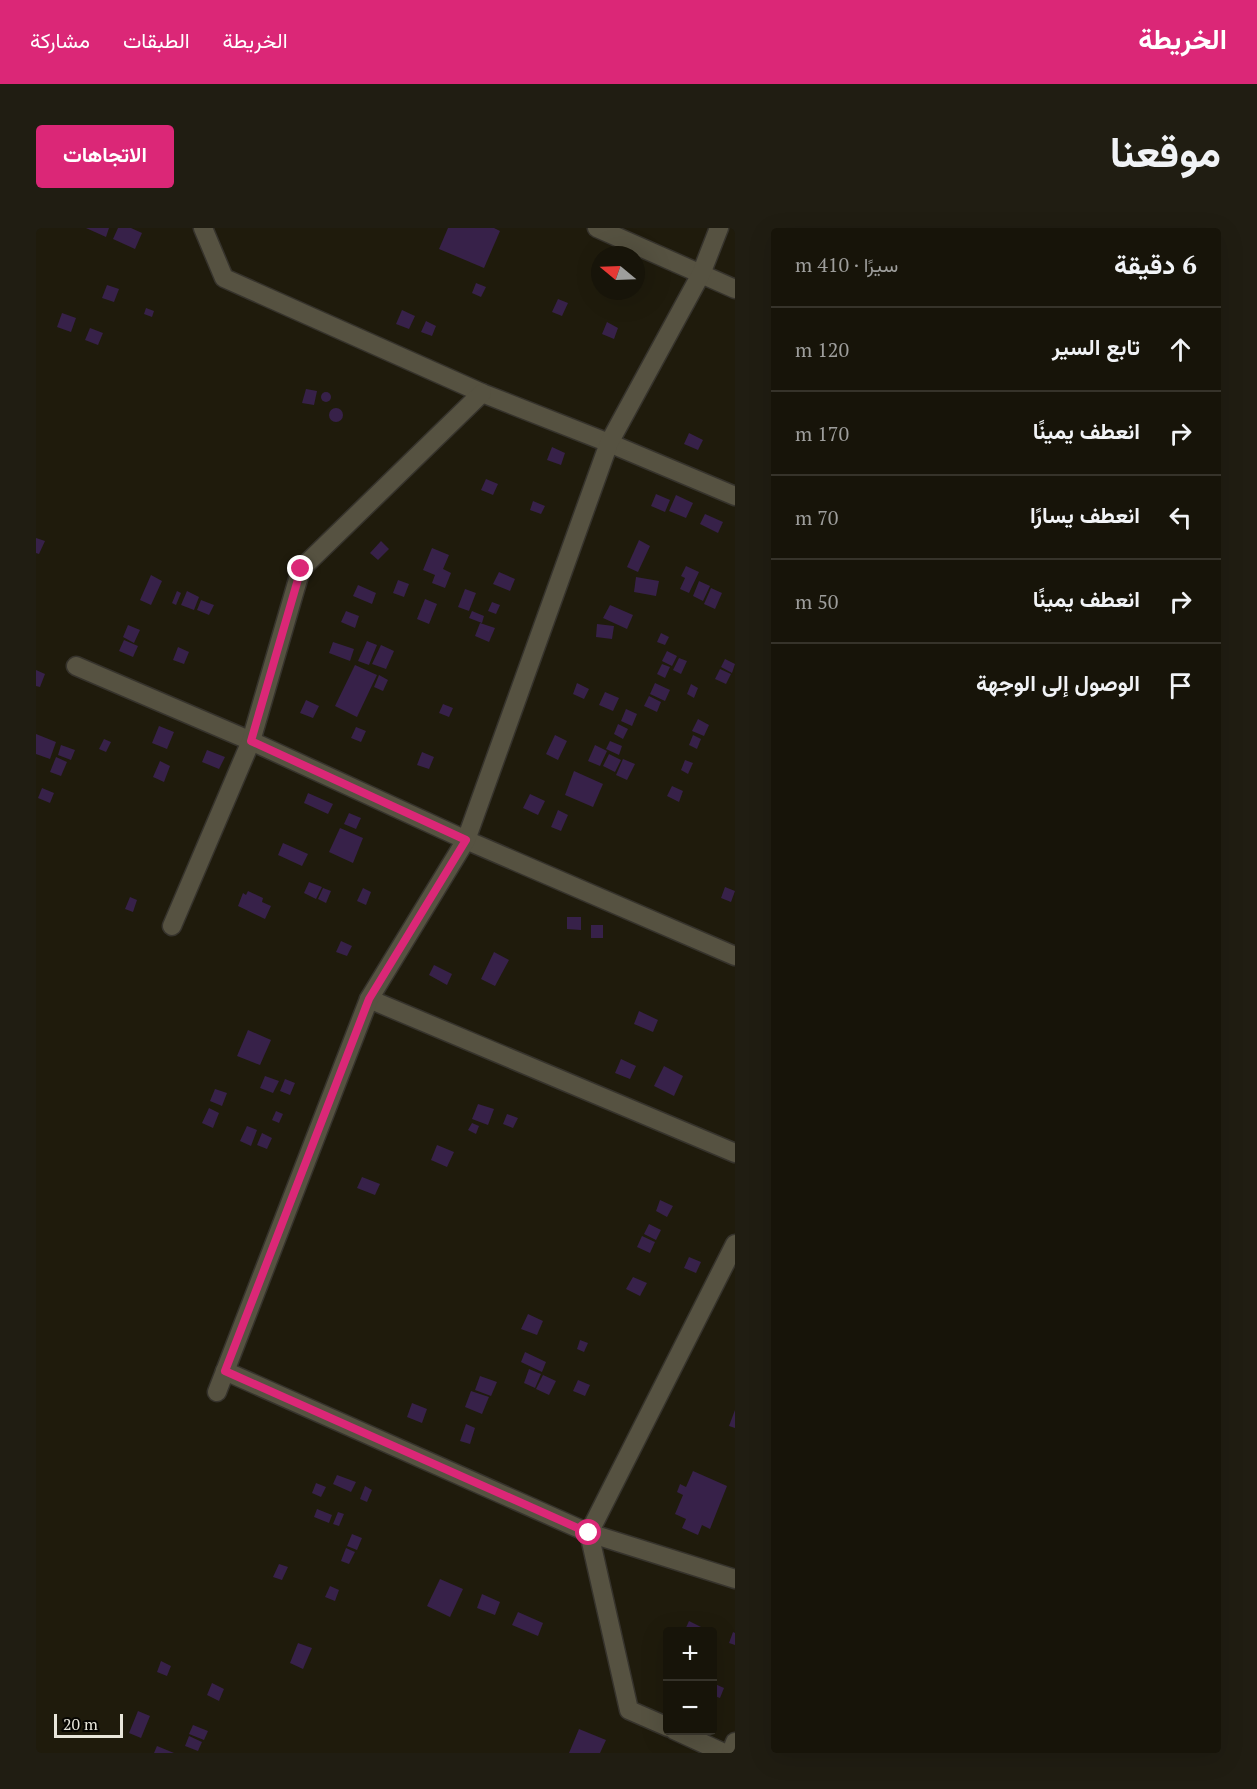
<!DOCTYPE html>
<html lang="ar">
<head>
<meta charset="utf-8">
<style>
	body { margin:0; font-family:"PT Serif",Vazirmatn,serif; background:#201d12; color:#f1f3f6; direction:rtl }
	.controls { position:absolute; right:18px; bottom:18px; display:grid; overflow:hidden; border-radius:6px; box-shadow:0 6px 24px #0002 }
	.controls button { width:54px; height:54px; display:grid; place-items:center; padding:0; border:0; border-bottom:2px solid #36332a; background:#171409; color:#f1f3f6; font:30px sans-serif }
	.compass { position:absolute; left:555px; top:18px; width:54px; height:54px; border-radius:50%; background:#171409; box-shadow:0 6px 24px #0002; rotate:289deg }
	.scale { position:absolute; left:18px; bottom:15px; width:69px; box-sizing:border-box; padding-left:6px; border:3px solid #e8e6db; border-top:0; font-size:16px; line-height:21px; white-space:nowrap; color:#e8e6db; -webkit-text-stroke:4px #070602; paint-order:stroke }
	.stop { position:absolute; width:18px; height:18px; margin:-14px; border:4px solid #db2777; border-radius:50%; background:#fff }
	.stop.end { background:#db2777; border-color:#fff; box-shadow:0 2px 6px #0008 }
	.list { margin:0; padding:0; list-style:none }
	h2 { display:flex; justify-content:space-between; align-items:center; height:78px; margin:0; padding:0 24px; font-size:26px }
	h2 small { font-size:20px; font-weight:400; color:#9e9e9c }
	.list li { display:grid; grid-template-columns:39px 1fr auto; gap:18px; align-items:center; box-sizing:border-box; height:84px; padding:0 24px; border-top:2px solid #36332a }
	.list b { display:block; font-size:22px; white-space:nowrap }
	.list em { font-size:20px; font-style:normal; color:#9e9e9c }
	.icon { flex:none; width:33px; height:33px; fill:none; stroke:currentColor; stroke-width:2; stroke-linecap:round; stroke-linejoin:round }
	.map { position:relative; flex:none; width:699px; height:1525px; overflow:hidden; direction:ltr; border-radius:6px }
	header { display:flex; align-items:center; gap:36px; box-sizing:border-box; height:84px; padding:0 30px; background:#db2777; color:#fff }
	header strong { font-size:28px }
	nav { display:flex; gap:33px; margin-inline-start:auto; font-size:21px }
	.intro { display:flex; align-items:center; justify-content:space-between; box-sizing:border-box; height:144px; padding:0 36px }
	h1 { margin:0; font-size:42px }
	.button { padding:15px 27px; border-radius:6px; background:#db2777; color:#fff; font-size:21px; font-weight:700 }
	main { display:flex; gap:36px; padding:0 36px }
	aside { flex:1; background:#171409; border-radius:6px; box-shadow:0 6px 24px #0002 }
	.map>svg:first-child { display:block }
</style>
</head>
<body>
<header>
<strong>الخريطة</strong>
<nav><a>الخريطة</a><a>الطبقات</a><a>مشاركة</a></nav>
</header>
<div class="intro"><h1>موقعنا</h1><a class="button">الاتجاهات</a></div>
<main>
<aside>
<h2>6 دقيقة<small>سيرًا · 410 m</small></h2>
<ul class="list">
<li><svg class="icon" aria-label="ahead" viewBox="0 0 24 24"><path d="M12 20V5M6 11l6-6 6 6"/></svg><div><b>تابع السير</b></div><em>120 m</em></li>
<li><svg class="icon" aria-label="right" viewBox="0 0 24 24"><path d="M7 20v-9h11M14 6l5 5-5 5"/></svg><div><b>انعطف يمينًا</b></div><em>170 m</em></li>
<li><svg class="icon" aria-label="left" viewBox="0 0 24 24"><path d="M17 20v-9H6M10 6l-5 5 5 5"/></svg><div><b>انعطف يسارًا</b></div><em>70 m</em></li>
<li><svg class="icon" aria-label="right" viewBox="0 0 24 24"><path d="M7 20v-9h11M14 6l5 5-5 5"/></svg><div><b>انعطف يمينًا</b></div><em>50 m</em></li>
<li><svg class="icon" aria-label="arrive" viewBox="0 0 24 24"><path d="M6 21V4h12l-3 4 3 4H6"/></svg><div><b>الوصول إلى الوجهة</b></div></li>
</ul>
</aside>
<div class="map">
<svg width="699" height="1525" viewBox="0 0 699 1525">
	<rect width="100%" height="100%" fill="#1f1b0c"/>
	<!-- building -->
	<g fill="#372149">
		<polygon points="50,0 73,0 70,9"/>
		<polygon points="82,0 95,0 106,5 99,21 77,11"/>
		<polygon points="412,0 458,0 464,3 448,40 403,21"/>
		<polygon points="440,55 450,59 445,69 436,65"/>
		<polygon points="71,57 83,61 78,74 66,70"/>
		<polygon points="522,71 532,75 526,88 516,84"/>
		<polygon points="110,80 118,83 116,89 108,86"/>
		<polygon points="366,82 379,88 373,101 360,96"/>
		<polygon points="26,85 40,90 35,104 21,99"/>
		<polygon points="390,93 400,98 396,108 385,104"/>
		<polygon points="571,94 582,100 578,111 566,106"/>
		<polygon points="54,100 67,105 62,117 49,112"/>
		<polygon points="270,161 281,163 278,177 266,175"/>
		<circle cx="290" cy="169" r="5"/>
		<circle cx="300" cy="187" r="7"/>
		<polygon points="653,205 667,212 662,222 648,216"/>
		<polygon points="516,219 529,225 525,237 511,232"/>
		<polygon points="450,251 462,256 457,267 445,262"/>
		<polygon points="620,266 634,272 629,284 615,278"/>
		<polygon points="640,267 657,275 650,290 633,283"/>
		<polygon points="497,273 509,278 505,286 494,282"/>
		<polygon points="669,286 687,294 682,305 664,296"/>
		<polygon points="0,310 9,313 3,326 0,325"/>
		<polygon points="603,312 614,318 602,344 591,339"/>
		<polygon points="345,313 353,321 342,332 334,325"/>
		<polygon points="396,320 413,327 407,341 415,345 409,360 396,355 399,347 387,342"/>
		<polygon points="650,338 663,344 653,365 644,361 649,350 645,348"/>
		<polygon points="463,344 479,351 474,363 457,356"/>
		<polygon points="115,347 126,353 115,377 104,372"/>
		<polygon points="600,349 623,353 620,368 598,364"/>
		<polygon points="362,352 373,356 368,369 357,365"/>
		<polygon points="663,353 674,358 667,373 657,368"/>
		<polygon points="322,357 340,365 336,376 317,368"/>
		<polygon points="675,360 686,365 679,381 668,376"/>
		<polygon points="429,361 440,365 433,383 422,379"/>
		<polygon points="141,363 145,365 140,377 136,375"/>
		<polygon points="151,363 163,369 158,382 145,377"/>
		<polygon points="389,371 401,376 393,396 381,391"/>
		<polygon points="165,372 178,377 173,387 161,382"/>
		<polygon points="456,374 464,377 460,386 452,383"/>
		<polygon points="574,377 597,387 591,401 567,390"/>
		<polygon points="310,383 323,388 319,400 305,394"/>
		<polygon points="436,383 448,388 446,395 433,390"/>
		<polygon points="444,395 459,400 453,414 439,408"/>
		<polygon points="561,396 578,398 576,411 560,409"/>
		<polygon points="92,397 104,402 98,415 87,409"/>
		<polygon points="625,405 633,409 629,417 621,414"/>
		<polygon points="88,412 102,418 97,429 83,423"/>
		<polygon points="331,413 341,417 333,437 322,433"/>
		<polygon points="297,414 318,421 314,433 293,425"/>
		<polygon points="345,417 358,423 350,441 336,436"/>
		<polygon points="142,419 153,424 148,436 137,432"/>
		<polygon points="631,423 641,428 636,438 626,433"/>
		<polygon points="643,430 651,433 645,446 637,442"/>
		<polygon points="689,431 699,436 696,445 685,439"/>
		<polygon points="626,436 634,439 629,450 621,446"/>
		<polygon points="319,437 341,447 321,489 299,478"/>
		<polygon points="684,441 695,446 690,456 679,451"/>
		<polygon points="0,442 9,446 4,459 0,458"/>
		<polygon points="343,447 352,452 347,463 338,459"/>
		<polygon points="541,455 553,461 548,471 537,466"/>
		<polygon points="619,455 634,462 629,473 614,466"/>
		<polygon points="655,456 662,460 658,470 651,466"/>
		<polygon points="569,464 583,470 577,483 563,477"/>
		<polygon points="613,468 625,474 621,484 608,478"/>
		<polygon points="270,472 283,478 277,490 264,485"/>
		<polygon points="407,476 417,480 413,489 403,485"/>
		<polygon points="590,481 601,486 596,498 585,493"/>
		<polygon points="662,491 673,497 668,508 656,503"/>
		<polygon points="582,496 592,501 587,511 578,506"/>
		<polygon points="123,498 138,504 131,521 116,515"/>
		<polygon points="320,499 330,503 325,514 315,510"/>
		<polygon points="0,506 20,514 14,531 0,526"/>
		<polygon points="519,507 531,513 522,532 510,526"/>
		<polygon points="657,507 665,511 661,521 653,517"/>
		<polygon points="68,511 75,514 70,524 63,521"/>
		<polygon points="574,513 586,518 583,527 570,521"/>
		<polygon points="25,517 39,522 35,532 22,527"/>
		<polygon points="559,517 571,523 564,538 552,533"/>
		<polygon points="171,522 189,529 183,541 166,534"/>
		<polygon points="386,524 398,529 393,541 381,537"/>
		<polygon points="573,526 585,532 579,544 567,538"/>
		<polygon points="20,529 31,534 25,548 14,544"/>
		<polygon points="587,531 599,536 591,552 580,547"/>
		<polygon points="649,532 657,535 652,546 645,542"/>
		<polygon points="124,533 134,538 128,554 117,549"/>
		<polygon points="538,543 567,556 557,579 529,567"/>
		<polygon points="636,558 647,563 643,574 631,568"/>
		<polygon points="6,560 18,565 14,575 2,570"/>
		<polygon points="272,565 297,576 292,586 268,575"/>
		<polygon points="494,566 509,573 502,587 487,580"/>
		<polygon points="522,582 532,587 525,603 515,599"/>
		<polygon points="313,585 325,590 320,601 308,596"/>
		<polygon points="304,600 327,610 317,635 293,624"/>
		<polygon points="247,615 272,626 266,638 242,627"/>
		<polygon points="273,654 286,659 280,671 268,665"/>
		<polygon points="689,659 699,663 695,674 685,670"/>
		<polygon points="287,660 295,663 290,675 282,671"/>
		<polygon points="327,660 335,664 330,677 321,673"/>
		<polygon points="212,663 227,670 226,674 235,678 229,691 202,678 207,665 210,667"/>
		<polygon points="94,669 101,672 97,684 89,681"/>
		<polygon points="531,689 545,689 545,702 531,701"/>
		<rect x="555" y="697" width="12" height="13"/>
		<polygon points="305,713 316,718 311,728 300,724"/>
		<polygon points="458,724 473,732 459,758 445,751"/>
		<polygon points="398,737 416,746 411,757 393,747"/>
		<polygon points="603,783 622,792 617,804 598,796"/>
		<polygon points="212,802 235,812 224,837 201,828"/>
		<polygon points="585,831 600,838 594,851 579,845"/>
		<polygon points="628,838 647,848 638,868 618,858"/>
		<polygon points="229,848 243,853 237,865 224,860"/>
		<polygon points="249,851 259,855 254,867 244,863"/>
		<polygon points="179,861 191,865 186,878 174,873"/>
		<polygon points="442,876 458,881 452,897 436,891"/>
		<polygon points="173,880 183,885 177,900 166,895"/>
		<polygon points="240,883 247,886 243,895 236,892"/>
		<polygon points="471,886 482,890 477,900 467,896"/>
		<polygon points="436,895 443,898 440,906 432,902"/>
		<polygon points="211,898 221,902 215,918 204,913"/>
		<polygon points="226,905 236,910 231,921 221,917"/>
		<polygon points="401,917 418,924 411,939 395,932"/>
		<polygon points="326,949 344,956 339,967 321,960"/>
		<polygon points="624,972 637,978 631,989 620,983"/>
		<polygon points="613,996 625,1002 620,1012 608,1006"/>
		<polygon points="606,1008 619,1014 614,1025 601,1019"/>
		<polygon points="653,1029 665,1034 660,1045 648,1040"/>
		<polygon points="597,1049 611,1055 604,1068 590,1061"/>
		<polygon points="492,1086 507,1093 501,1107 485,1101"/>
		<polygon points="544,1112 552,1115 548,1124 541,1121"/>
		<polygon points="489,1124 510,1134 506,1144 485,1134"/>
		<polygon points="493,1141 505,1146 499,1160 488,1155"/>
		<polygon points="507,1147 520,1153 513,1167 500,1161"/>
		<polygon points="444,1148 461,1154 455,1168 439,1162"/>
		<polygon points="542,1152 554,1157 549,1168 537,1163"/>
		<polygon points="435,1163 453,1169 446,1186 429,1179"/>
		<polygon points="376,1175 391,1181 386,1195 371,1189"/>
		<polygon points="699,1182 699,1200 693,1198"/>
		<polygon points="430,1196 439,1200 434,1216 424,1213"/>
		<polygon points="657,1243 691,1258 674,1301 666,1297 662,1307 646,1300 650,1291 639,1286 647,1267 641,1264 644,1256 650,1259"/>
		<polygon points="301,1247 320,1254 315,1264 297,1256"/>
		<polygon points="280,1255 290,1259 285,1269 276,1265"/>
		<polygon points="329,1258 336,1262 331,1274 324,1271"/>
		<polygon points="281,1281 296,1287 293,1295 278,1289"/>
		<polygon points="302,1284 308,1286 303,1298 297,1296"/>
		<polygon points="316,1306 326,1310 321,1322 311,1318"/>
		<polygon points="310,1320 319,1324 313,1336 305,1333"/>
		<polygon points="243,1336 252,1339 246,1352 237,1349"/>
		<polygon points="404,1351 427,1361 414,1389 391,1378"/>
		<polygon points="294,1358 303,1362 299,1373 289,1369"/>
		<polygon points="446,1366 464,1374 459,1387 441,1380"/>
		<polygon points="482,1384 507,1395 502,1408 476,1397"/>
		<polygon points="653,1393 675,1404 648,1404"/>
		<polygon points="697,1404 699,1405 699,1417 693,1415"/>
		<polygon points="262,1415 276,1420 267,1441 254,1435"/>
		<polygon points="125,1433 135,1438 131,1448 121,1444"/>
		<polygon points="176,1455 188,1461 183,1473 171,1467"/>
		<polygon points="679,1456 688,1460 684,1470 676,1467"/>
		<polygon points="102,1483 114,1488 105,1510 93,1505"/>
		<polygon points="157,1497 172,1503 168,1512 153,1506"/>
		<polygon points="543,1501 570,1512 564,1525 533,1525"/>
		<polygon points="153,1508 166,1514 162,1523 149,1518"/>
		<polygon points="121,1518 138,1525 118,1525"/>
	</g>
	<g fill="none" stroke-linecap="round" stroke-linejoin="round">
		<!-- minor casing -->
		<g stroke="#36332c" stroke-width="21">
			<g id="minor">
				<polyline points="167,0 188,50 446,165 573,215 699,268"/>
				<polyline points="561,0 699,61"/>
				<polyline points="40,438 215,513 430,612 699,728"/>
				<polyline points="136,698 215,513 265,341 446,165"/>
				<polyline points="333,771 699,925"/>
				<polyline points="189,1143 553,1305 699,1351"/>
				<polyline points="181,1164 333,771 430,612 573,215 665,46 683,0"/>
				<polyline points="632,1499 593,1482 553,1305 699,1016"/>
				<polyline points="638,1502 688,1525"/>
				<polyline points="695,1525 699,1514"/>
			</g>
		</g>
		<!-- minor -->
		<use href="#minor" stroke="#565241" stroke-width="18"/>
	</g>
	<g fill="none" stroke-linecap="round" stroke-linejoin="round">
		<!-- route -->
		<polyline stroke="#db2777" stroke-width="8" points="265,341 215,513 430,612 333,771 189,1143 553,1305"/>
	</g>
</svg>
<div class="controls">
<button>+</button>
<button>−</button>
</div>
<svg class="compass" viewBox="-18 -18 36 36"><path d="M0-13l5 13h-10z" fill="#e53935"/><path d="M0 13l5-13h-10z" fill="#9e9e9c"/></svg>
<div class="scale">20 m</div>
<div class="stop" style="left:553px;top:1305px"></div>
<div class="stop end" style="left:265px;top:341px"></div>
</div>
</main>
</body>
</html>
